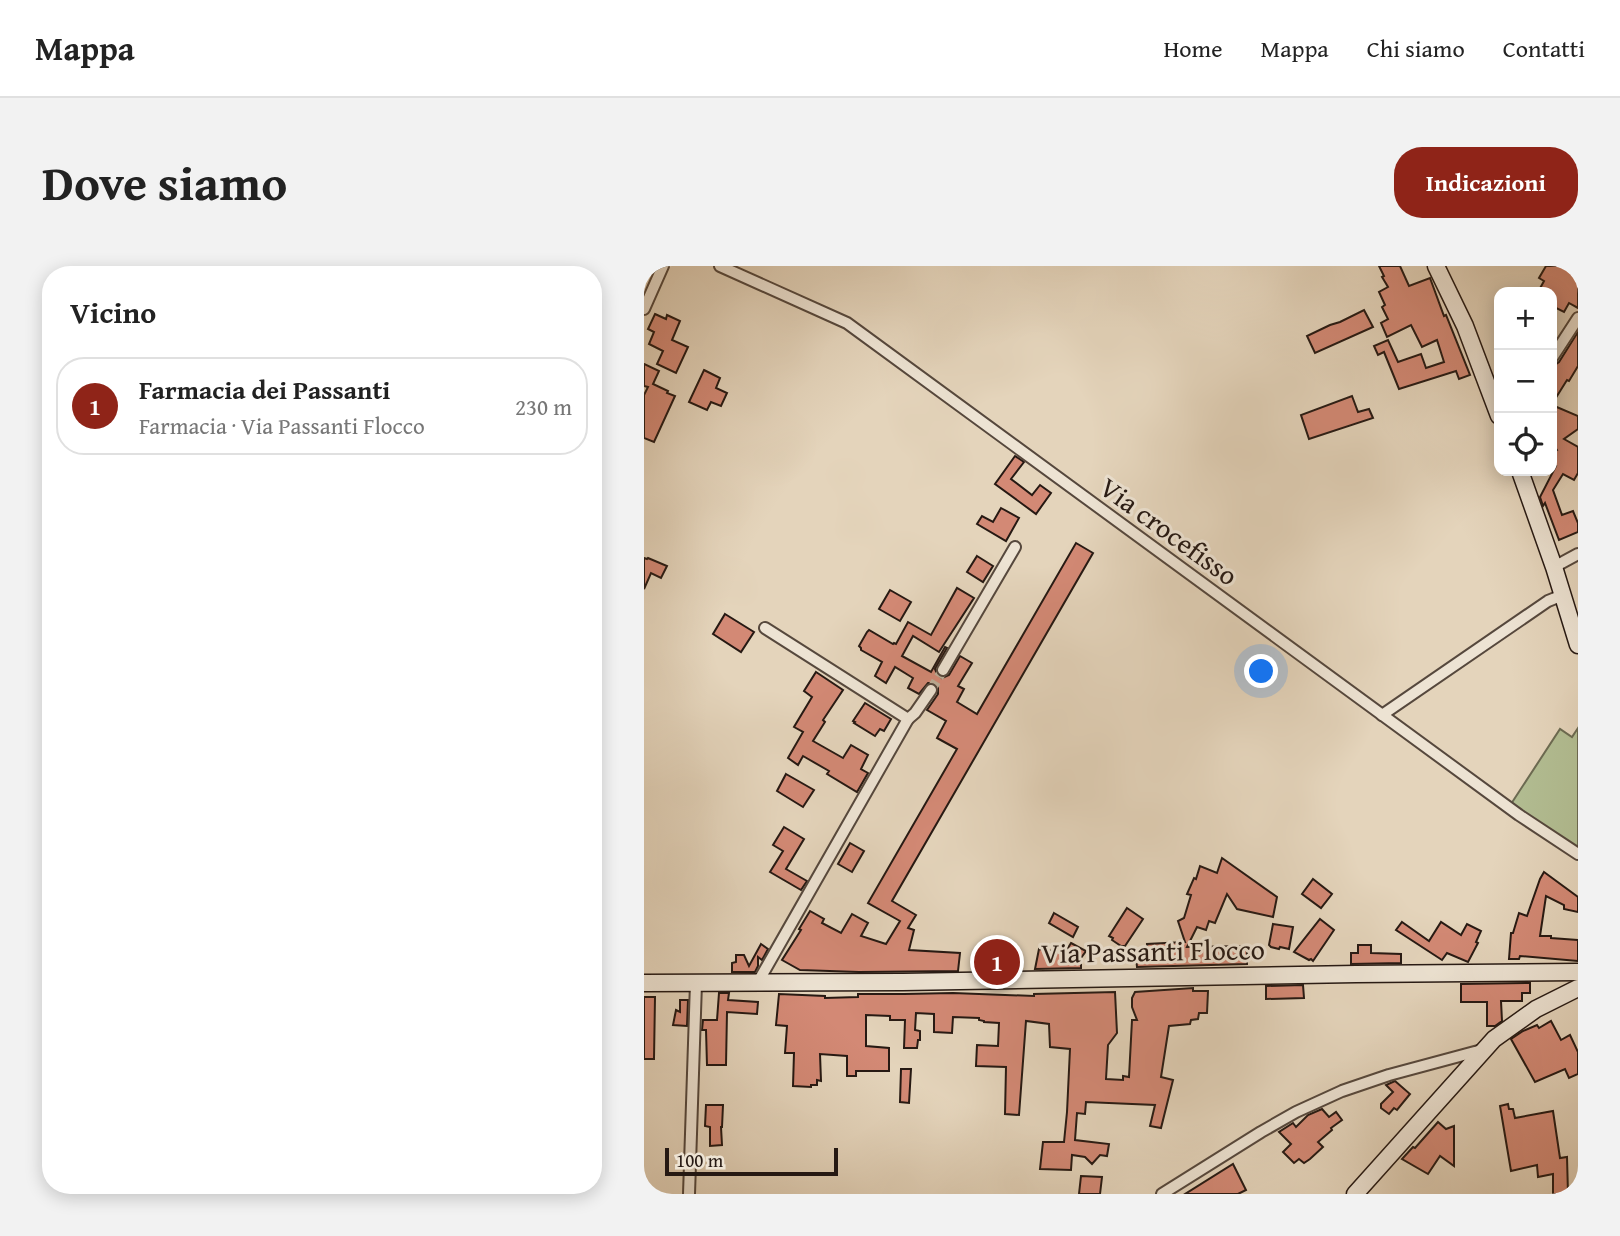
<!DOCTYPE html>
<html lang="it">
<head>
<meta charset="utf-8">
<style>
	body { margin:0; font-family:"Gentium Book Plus",serif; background:#f2f2f2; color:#222 }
	.controls { position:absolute; right:21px; top:21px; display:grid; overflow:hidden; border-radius:14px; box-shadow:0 4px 18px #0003 }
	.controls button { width:63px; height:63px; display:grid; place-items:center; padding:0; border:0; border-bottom:2px solid #e0e0e0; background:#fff; color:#222; font:35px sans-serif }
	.scale { position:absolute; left:21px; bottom:18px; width:173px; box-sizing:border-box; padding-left:7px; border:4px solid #261913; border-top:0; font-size:19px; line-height:24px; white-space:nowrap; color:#261913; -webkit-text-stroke:5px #ede3d3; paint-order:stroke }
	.you { position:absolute; left:618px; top:406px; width:24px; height:24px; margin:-18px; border:5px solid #fff; border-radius:50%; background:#1a73e8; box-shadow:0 0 0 10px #1a73e833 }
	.badge { display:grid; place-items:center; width:46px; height:46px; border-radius:50%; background:#8f2418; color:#fff; font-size:23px; font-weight:700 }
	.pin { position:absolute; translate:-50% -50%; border:4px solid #fff; box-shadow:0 2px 7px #0006 }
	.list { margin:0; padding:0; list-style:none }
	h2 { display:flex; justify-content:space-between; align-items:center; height:91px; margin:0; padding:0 28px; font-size:30px }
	h2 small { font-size:23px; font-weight:400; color:#767676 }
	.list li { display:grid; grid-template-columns:46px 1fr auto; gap:21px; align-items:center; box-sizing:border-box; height:98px; margin:0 14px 14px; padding:0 14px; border:2px solid #e0e0e0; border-radius:28px }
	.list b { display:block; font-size:26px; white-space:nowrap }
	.list p { margin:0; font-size:23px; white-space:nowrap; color:#767676 }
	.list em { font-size:23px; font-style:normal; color:#767676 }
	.icon { flex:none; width:38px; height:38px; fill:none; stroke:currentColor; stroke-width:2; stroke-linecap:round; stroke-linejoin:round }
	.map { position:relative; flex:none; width:934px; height:928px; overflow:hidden; border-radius:28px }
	header { display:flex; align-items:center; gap:42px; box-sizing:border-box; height:98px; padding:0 35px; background:#fff; border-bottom:2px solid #e0e0e0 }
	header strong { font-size:33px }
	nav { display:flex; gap:38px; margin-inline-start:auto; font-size:24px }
	.intro { display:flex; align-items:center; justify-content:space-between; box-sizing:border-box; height:168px; padding:0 42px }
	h1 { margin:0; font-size:49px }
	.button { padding:18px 32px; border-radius:28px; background:#8f2418; color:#fff; font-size:24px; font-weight:700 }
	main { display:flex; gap:42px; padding:0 42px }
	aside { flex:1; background:#fff; border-radius:28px; box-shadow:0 4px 18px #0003 }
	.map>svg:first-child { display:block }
</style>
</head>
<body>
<header>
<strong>Mappa</strong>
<nav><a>Home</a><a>Mappa</a><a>Chi siamo</a><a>Contatti</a></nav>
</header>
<div class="intro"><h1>Dove siamo</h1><a class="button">Indicazioni</a></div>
<main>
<aside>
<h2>Vicino<small></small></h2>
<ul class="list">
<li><span class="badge">1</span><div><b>Farmacia dei Passanti</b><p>Farmacia · Via Passanti Flocco</p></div><em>230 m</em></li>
</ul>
</aside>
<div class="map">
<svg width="934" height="928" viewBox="0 0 934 928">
	<rect width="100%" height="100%" fill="#e4d4bb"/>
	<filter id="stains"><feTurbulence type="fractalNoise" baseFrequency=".00286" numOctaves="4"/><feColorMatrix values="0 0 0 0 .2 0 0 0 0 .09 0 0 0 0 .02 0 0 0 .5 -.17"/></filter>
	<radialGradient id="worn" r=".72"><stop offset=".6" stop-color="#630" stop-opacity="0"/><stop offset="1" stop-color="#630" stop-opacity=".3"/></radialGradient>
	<!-- green -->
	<polygon fill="#b2bd92" stroke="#6c6b52" stroke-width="2" points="934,462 934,584 867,538 916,463 928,471"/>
	<!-- building -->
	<g fill="#d38975" stroke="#261913" stroke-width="2">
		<polygon points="735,0 756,0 765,20 786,12 800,50 802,49 826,109 815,113 812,105 755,123 740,86 734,89 730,80 744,74 754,96 777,88 782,102 800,96 793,74 778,81 767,59 743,71 737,57 744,53 738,41 741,39 735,26 744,21 738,11 740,10"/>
		<polygon points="902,0 922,0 934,7 934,42 925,37 920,46 908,40 908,26 894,26 900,15 895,12"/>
		<polygon points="720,44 729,61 671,87 663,70 686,59 696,56"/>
		<polygon points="11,48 22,53 23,49 36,55 28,74 44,81 32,107 13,98 19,85 5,78 10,66 4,63"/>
		<polygon points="934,66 934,100 925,115 923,114 908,138 908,101 915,96"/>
		<polygon points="0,98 15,105 9,118 24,125 23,127 31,130 10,176 0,172 0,129 4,121 0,120"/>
		<polygon points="60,104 76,112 72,122 83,127 77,140 67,136 63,144 45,136"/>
		<polygon points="708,130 714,146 725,143 729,152 665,173 657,149"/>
		<polygon points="908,139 934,150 934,163 920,173 934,181 934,207 930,214 919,208 909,224 918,249 929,245 934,257 934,266 915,274 901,237 899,240 896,231 912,200 908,198 908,188 913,184 908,177"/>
		<polygon points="371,190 380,196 367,213 388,229 396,219 407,227 392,248 351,218"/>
		<polygon points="357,242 375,252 362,275 333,258 338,250 349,256"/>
		<polygon points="432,277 449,287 248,635 272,649 264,662 270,664 265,684 316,687 314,705 215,706 156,704 138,694 157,664 155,663 166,645 180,653 178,657 197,667 208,648 224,657 217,670 242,678 256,655 224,637 313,483 293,472 302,455 283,444 294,428 294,420 291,417 284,417 275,428 264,422 269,412 251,401 242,417 231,410 238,396 217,384 217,382 215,380 223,366 225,364 249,378 250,377 252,378 264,356 287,369 313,322 330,332 295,386 269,370 258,390 287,406 301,381 303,382 291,403 293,408 298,412 305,409 316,390 328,397 314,420 320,423 313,436 333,448"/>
		<polygon points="333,290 349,300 339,316 323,306"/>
		<polygon points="0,292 3,293 4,292 23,300 17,312 7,307 0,323"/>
		<polygon points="246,324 267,336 256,355 235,343"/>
		<polygon points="81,348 110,366 97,386 69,368"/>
		<polygon points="172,406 199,424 179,454 181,456 169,475 199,492 207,479 224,489 217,503 224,507 213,526 183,508 185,505 159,490 154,499 144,492 159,466 150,461 168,431 160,425"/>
		<polygon points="221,437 247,453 240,465 236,463 231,470 210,457 211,456 209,455"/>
		<polygon points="142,508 170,524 159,541 133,525"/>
		<polygon points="140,561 160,573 142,603 163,615 157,624 126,606 139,585 129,579"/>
		<polygon points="206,577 220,585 208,606 194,598"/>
		<polygon points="578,592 633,631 629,651 593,643 583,628 571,657 565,655 562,664 553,661 543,681 603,680 603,698 493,701 492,691 504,690 503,678 541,676 534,655 540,652 547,629 543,628 550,612 552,613 556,600 573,607"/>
		<polygon points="900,606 934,631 934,646 920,643 920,639 902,630 896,670 907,670 907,672 934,674 934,695 876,690 875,693 865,693 867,667 869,667 875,647 883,650 896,613"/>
		<polygon points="669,613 688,628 677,642 658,628"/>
		<polygon points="483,642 499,653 481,680 477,680 468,674 469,672 465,670"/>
		<polygon points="410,647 434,661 429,671 405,657"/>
		<polygon points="676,653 690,664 669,695 667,693 665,694 650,686"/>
		<polygon points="758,656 785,675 797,656 817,669 823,658 837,665 832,676 834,677 824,696 803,687 798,694 752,664"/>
		<polygon points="629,658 649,661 645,683 636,681 635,683 627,681 625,679"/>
		<polygon points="427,677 442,685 437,692 437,702 391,703 395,683 421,687"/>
		<polygon points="117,678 124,683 118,694 114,691 114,700 111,706 88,706 88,697 92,696 92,689 100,689 105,700"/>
		<polygon points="714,679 727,679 727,687 757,688 757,697 707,698 707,687 714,687"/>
		<polygon points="372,681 359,704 345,704 344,686 347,683"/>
		<polygon points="886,717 886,727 878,727 878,735 857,735 858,755 851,760 843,760 843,736 817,736 817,718"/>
		<polygon points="659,719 660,732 622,733 622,720"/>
		<polygon points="549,722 549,725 564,725 563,747 555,747 554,753 547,754 546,758 525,760 517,811 529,814 517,862 506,860 511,839 442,836 441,848 433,847 431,874 465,878 463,890 456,889 448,898 441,891 428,889 427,904 396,903 399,876 420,876 423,846 426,783 406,781 405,758 382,755 375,849 361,848 362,801 332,800 333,779 354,780 355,757 340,756 340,755 335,754 335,752 309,751 308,767 290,766 290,748 272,747 271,764 276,765 276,774 274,774 273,782 260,782 261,754 246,754 246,750 222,749 222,780 245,782 245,805 212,805 212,810 203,810 203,790 176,788 177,815 173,814 173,819 167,819 167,821 149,820 150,787 141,787 143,760 132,759 135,728 181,730 181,732 214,731 214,728 260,728 309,727 390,730 390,728 471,726 473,767 464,779 462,813 479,814 479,810 485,811 488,754 493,754 488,741 488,732 491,726"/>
		<polygon points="75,727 85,727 84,734 114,736 113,748 83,746 82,799 63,799 62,764 58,764 59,754 73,754"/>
		<polygon points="0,731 11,731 10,793 0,793"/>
		<polygon points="36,734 44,734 43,760 29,759 32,744 36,746"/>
		<polygon points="907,755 917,774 926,769 934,786 934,808 925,812 921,803 891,816 867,773 879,765 893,759 895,762"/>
		<polygon points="257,803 267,803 265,837 256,836"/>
		<polygon points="751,815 766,828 753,844 750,842 745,848 737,842 737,838 749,826 742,819"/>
		<polygon points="864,838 865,843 869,843 871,852 909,845 916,892 923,891 924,928 909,928 909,908 894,911 893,899 867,905 856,840"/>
		<polygon points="62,839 79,839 78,861 77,861 78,879 66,880 66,861 61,860"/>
		<polygon points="678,843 685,851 692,846 698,854 687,862 688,864 674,876 679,881 666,893 660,897 655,893 650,897 639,886 647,878 635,866 649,857 652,861 664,849"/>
		<polygon points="794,856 802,863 810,860 810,900 796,890 784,908 758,893 769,881 771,882"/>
		<polygon points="589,898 602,924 594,928 541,928"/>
		<polygon points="437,910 458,911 456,928 435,928"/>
	</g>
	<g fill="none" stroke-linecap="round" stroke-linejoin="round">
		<!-- street-tunnel -->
		<polyline stroke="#beaf99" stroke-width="10" stroke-dasharray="10 5" stroke-linecap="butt" points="287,424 299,404"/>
		<!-- street casing -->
		<g stroke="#56483d" stroke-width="14">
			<g id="street">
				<polyline points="76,0 203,57 875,549 934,588"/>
				<polyline points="0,43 19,0"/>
				<polyline points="908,92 934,52"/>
				<polyline points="910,301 934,288"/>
				<polyline points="299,404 371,281"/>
				<polyline points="738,449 904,335 919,329"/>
				<polyline points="264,453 271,447 287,424"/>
				<polyline points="114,716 264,453 121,362"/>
				<polyline points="45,928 52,717"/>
				<polyline points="518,928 617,866 652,846 698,825 745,809 838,784"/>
			</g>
		</g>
		<!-- secondary casing -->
		<g stroke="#261913" stroke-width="19">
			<g id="secondary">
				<polyline points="792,0 821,60 855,150"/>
				<polyline points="876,205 910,301 934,379"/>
				<polyline points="0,717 259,716 712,708 934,706"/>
				<polyline points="711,928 850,773 892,743 934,722"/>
			</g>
		</g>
		<!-- street -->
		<use href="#street" stroke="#ede3d3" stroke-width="10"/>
		<!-- secondary -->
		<use href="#secondary" stroke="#ede3d3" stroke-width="16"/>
	</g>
	<g text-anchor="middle" stroke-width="6" stroke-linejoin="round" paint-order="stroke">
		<!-- street labels -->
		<g font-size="28" fill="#261913" stroke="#ede3d3">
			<text transform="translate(525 265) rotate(36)" y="10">Via crocefisso</text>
			<text transform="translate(509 685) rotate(-1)" y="10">Via Passanti Flocco</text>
		</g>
	</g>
	<rect width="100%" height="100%" filter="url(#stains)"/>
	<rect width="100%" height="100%" fill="url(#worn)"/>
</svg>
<div class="controls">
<button>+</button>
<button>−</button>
<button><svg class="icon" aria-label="locate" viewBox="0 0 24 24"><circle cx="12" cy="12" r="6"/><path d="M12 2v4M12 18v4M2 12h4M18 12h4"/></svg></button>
</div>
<div class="scale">100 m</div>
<div class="you"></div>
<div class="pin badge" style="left:353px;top:696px">1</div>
</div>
</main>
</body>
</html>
